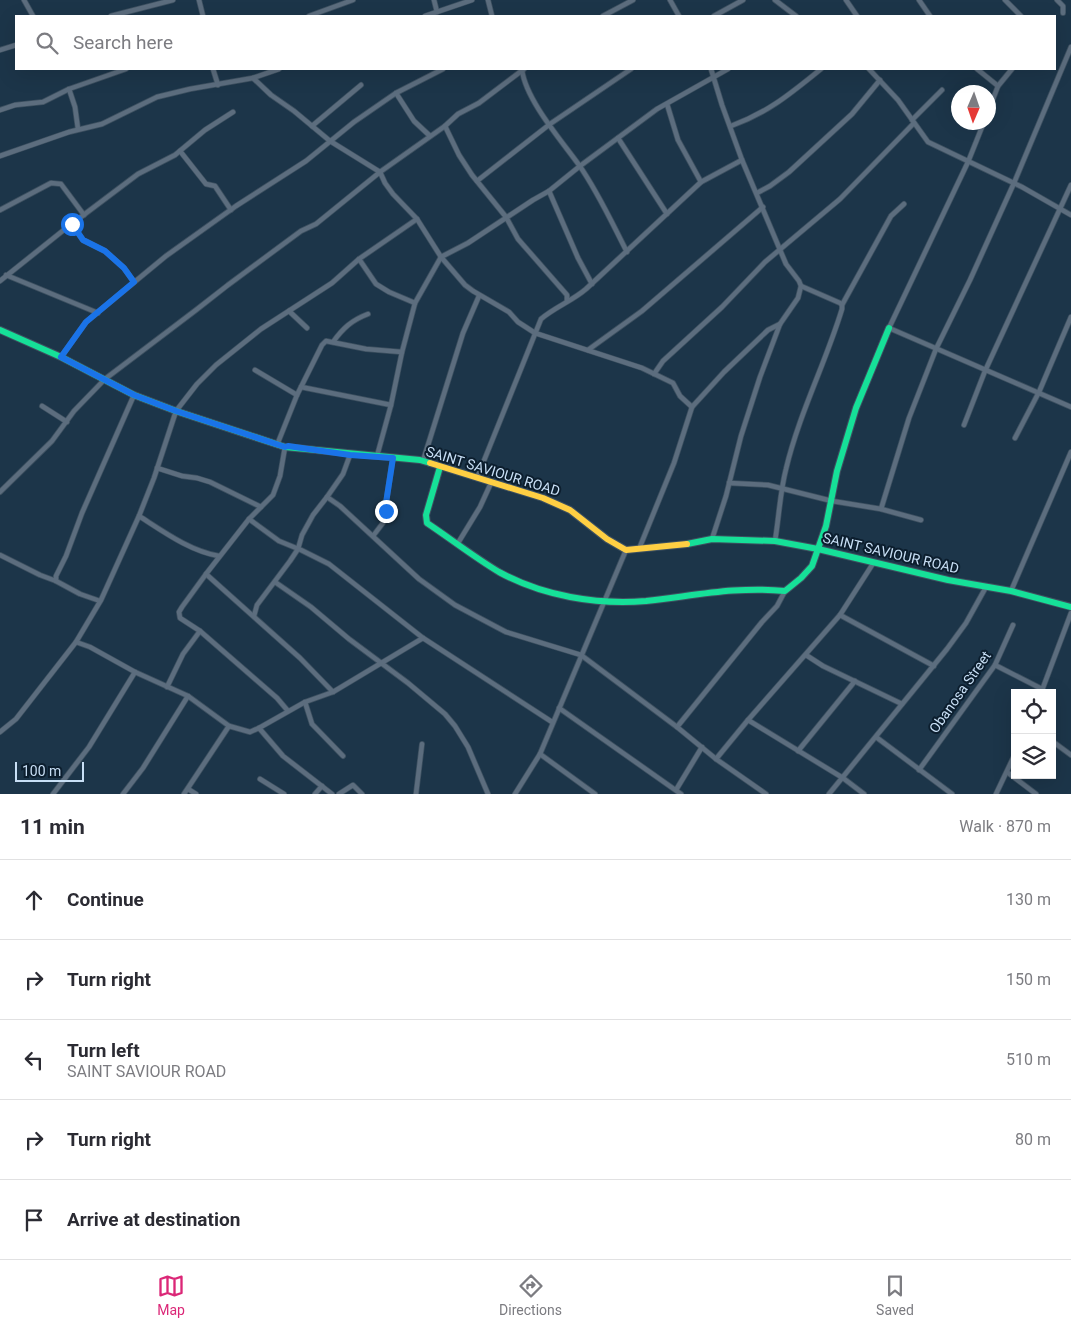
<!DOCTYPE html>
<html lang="en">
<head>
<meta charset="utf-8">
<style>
	body { margin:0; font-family:Roboto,sans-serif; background:#f2f2f3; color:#2b2b33 }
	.controls { position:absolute; right:15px; bottom:15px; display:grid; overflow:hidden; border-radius:0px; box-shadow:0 5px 20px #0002 }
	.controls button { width:45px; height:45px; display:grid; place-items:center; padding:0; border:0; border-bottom:1px solid #e1e1e2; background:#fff; color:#2b2b33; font:25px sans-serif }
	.compass { position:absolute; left:951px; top:85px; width:45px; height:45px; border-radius:50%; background:#fff; box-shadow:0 5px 20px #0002; rotate:182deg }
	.scale { position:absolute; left:15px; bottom:12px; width:69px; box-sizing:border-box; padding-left:5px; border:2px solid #c8dff5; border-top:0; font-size:14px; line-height:18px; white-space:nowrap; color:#c8dff5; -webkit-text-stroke:4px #0c1e2e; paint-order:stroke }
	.stop { position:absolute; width:15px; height:15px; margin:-11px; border:4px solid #1a73e8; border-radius:50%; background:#fff }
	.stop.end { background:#1a73e8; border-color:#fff; box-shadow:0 1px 5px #0008 }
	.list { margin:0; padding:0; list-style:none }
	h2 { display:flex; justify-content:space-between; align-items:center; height:65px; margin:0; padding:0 20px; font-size:21px }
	h2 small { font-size:16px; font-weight:400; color:#7c7c81 }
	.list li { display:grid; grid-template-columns:32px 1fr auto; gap:15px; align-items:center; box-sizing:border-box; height:80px; padding:0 20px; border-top:1px solid #e1e1e2 }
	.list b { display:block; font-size:19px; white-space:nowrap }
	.list p { margin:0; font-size:16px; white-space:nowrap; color:#7c7c81 }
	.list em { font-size:16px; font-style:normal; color:#7c7c81 }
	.icon { flex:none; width:28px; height:28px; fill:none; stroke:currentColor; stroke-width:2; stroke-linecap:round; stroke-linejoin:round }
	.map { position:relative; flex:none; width:1071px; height:794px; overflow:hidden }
	.search { position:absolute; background:#fff; box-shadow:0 5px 20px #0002; left:15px; right:15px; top:15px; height:55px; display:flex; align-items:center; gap:12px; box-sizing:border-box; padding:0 18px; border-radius:0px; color:#7c7c81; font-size:19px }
	.sheet { height:465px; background:#fff }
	nav { display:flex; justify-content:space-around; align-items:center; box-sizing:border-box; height:70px; border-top:1px solid #e1e1e2; background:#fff; font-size:14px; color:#7c7c81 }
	nav a { display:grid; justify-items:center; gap:2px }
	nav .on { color:#db2777 }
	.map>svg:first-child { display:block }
</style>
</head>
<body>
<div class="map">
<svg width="1071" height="794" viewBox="0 0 1071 794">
	<rect width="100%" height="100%" fill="#1c3549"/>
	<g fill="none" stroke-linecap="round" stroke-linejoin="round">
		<!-- street casing -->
		<g stroke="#3d5060" stroke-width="6">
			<g id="street">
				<polyline points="24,0 33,16"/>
				<polyline points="199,0 203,16"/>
				<polyline points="434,0 437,12"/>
				<polyline points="488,0 492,16"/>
				<polyline points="670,0 679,16"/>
				<polyline points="775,0 796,16"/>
				<polyline points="846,0 857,16"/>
				<polyline points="919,0 930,16"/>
				<polyline points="1005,0 1021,16"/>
				<polyline points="1057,0 1063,6 1063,13"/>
				<polyline points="111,16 173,0"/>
				<polyline points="309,16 353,0"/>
				<polyline points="425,16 472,0"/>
				<polyline points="603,16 633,0"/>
				<polyline points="714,16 743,0"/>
				<polyline points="0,50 16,45"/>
				<polyline points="213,69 218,85"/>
				<polyline points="711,69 722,105 742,160 786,264 799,281 801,286 798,298 780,324 760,377 741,436 726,496 712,539"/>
				<polyline points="869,69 898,100 928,142 1022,187 1071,215"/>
				<polyline points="977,69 998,86"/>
				<path d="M522,70C526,100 561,140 579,165C598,192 612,223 627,252"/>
				<polyline points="253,78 271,95 294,111 330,141 380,172 385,183 393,194 417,219 441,257 465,285 473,291 509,312 518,322 535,333 642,368 673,383 680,396 692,407"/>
				<polyline points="69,89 75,107 78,129"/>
				<polyline points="396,93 414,121 430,136"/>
				<polyline points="667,104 678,140 701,182"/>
				<polyline points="0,110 15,105 43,102 69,89 126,69"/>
				<polyline points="988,112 998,86 1012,69"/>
				<polyline points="912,120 942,90"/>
				<polyline points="984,122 968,162 889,328 1071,407"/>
				<polyline points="312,126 361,85"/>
				<polyline points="445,126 459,155 472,175 506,217 518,239 567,295 567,301"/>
				<path d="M731,126C769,112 790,94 821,69"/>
				<polyline points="618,138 667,214"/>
				<polyline points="180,151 206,184 215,186 231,210"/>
				<polyline points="0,156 69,132 102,124 157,97 190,89 253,78 279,69"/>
				<polyline points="477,181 550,124 631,69"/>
				<polyline points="549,191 578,258 592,284"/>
				<polyline points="757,193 770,186 789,172 852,114 880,80"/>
				<polyline points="0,210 51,183 61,184 84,215"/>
				<polyline points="72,224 83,240 105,251 124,268 134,282"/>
				<polyline points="359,259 376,284 389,292 415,303"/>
				<polyline points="6,275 98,313"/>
				<polyline points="0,281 65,229 138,174 175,155 205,130 233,112"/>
				<polyline points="801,286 840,303 842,305"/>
				<polyline points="289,311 307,328"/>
				<path d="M333,342C343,328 352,320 368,314"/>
				<polyline points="588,350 642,311 763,207"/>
				<polyline points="61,357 86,322 166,256 236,206 306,161 354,122 396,93 443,69"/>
				<polyline points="255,370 297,395"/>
				<polyline points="654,374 663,361 722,307 765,262 840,199 914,123"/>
				<polyline points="301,387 391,405"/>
				<polyline points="42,406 67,422"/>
				<polyline points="964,425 985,371 1071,185"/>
				<polyline points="1015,438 1039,392 1071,317"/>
				<polyline points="277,445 297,395 322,345 326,341 366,349 402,352"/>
				<polyline points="285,447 280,476 273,495 249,519 206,574 300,658 333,692"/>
				<polyline points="350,455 343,474 327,497 340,506 419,579 455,605 506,632 581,655 677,727 716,759 766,794"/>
				<polyline points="377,456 391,405 402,352 415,303 441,257 468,243 533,200 549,191 580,166 657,109 728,69"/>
				<polyline points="423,461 463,333 479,296"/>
				<polyline points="157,468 182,476 197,478 210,482 261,507"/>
				<path d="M477,478L541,319C555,307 572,301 586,289L701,182L742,160"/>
				<polyline points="729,483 768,485 832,501 881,509 921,520"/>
				<polyline points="0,492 52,441 74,411 105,379 196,310 228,285 301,231 316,224 380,172 445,126 458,114 479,103 524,69"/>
				<polyline points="881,509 909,418 936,349 970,280 1014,183 1071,47"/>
				<path d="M139,516C164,532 190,551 219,556"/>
				<polyline points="249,519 279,541 301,550 329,564 423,638 552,722"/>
				<polyline points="373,536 386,519 386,503 393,457"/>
				<path d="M775,541C779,517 780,492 786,469C799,414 826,362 842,309V305L891,216L904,204"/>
				<polyline points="458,543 480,507 491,483"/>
				<polyline points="639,549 674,463 692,407 724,372 768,330 780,324"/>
				<polyline points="0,555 40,575 56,581"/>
				<polyline points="206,574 182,607 179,612 180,618 200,631 277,698 288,711"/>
				<polyline points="275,582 311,607 349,639 408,683 445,714 455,726 468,747 488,794"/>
				<polyline points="1011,591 1071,452"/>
				<polyline points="100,601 80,594 56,581 56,576 66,556 82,513 134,395"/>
				<polyline points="840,615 934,666"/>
				<polyline points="254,616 257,605 290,561 298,549 302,535 313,515 327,497"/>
				<polyline points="76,642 90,647 135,672 188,696 229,726 250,732 259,728 305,702 333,692 423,638"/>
				<polyline points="806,655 823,666 902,704"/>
				<polyline points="995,665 1042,689"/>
				<polyline points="167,687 183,654 200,631"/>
				<polyline points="1041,693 1071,613"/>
				<polyline points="305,702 312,724 343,756"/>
				<polyline points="559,708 681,794"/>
				<polyline points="748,720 843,778 864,794"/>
				<polyline points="677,727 762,622 777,606 785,591"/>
				<polyline points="259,728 283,756 332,794"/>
				<polyline points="0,732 16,719 76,642 101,600 139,516 154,478 176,411 197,384 216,365 261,329 332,283 359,259 417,219"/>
				<polyline points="876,737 952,794"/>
				<polyline points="1052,741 1071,755"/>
				<polyline points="798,751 855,681"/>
				<polyline points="540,754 595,794"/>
				<polyline points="716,759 748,720 840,615 874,562"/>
				<polyline points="919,770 995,665 1013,625"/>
				<polyline points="1007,772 1036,794"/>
				<polyline points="260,779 284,794"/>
				<polyline points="188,789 196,794"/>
				<polyline points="676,790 702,747"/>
				<polyline points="53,794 89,747 135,672"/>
				<polyline points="123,794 143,768 188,696"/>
				<polyline points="184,794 229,726"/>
				<polyline points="315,794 322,786"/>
				<polyline points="339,794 353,785 362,794"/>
				<polyline points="416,794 422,744"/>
				<polyline points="515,794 540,754 626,550"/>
				<polyline points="829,794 947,649 966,623 986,587"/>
				<polyline points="996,794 1015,754"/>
			</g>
		</g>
		<!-- fast casing -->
		<g stroke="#3d5060" stroke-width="8">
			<g id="fast">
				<polyline points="0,330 61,357 134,395 176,411 285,447 420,460 430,463"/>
				<path d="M440,467L426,515L427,523C451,539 474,557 499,572C543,596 596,605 646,601C693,596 737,586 785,591L801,578L812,566L826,526L837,471L856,408L889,328"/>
				<polyline points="687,544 712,539 775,541 818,549 948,580 1011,591 1071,607"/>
			</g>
		</g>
		<!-- slow casing -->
		<g stroke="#3d5060" stroke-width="8">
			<polyline id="slow" points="430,463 543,498 570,510 607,539 626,550 687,544"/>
		</g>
		<!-- street -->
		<use href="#street" stroke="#5c6d7e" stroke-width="4.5"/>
		<!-- fast -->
		<use href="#fast" stroke="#16e098" stroke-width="6"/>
		<!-- slow -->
		<use href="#slow" stroke="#ffcf43" stroke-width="6"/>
	</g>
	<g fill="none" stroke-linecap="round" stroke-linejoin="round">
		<!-- route -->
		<polyline stroke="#1a73e8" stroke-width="6" points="72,224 83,240 105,251 124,268 134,282 86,322 61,357 134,395 176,411 285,447 288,446 350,455 393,458 386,503 386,511"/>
	</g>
	<g text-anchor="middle" stroke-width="4" stroke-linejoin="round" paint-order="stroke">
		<!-- street labels -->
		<g font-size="14" fill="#c8dff5" stroke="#0c1e2e">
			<text transform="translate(493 471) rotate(17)" y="5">SAINT SAVIOUR ROAD</text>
			<text transform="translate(891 553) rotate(13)" y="5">SAINT SAVIOUR ROAD</text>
			<text transform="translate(960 692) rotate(-55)" y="5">Obanosa Street</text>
		</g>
	</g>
</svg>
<div class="controls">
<button><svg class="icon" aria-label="locate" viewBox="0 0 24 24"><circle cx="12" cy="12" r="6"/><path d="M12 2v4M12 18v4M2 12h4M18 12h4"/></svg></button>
<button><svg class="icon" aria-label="layers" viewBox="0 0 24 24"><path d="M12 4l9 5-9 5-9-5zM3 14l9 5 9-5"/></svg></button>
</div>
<svg class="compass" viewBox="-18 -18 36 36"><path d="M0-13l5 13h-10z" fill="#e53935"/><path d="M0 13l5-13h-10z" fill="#7c7c81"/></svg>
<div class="scale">100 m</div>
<div class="stop" style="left:72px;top:224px"></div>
<div class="stop end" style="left:386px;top:511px"></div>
<div class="search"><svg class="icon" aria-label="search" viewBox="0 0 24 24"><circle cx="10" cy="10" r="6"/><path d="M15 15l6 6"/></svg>Search here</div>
</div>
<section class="sheet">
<h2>11 min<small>Walk · 870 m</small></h2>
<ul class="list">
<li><svg class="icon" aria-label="ahead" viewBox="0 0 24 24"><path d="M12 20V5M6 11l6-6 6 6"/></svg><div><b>Continue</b></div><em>130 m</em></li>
<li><svg class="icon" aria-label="right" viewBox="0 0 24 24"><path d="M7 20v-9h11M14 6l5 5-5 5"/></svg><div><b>Turn right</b></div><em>150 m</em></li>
<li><svg class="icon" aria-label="left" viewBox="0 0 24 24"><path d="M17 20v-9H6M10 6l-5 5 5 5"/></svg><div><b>Turn left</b><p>SAINT SAVIOUR ROAD</p></div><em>510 m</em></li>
<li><svg class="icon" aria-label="right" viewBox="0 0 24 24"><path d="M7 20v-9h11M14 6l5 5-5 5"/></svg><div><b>Turn right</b></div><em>80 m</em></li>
<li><svg class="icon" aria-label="arrive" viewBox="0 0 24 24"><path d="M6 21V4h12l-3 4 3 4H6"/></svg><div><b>Arrive at destination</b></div></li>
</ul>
</section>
<nav>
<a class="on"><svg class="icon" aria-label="map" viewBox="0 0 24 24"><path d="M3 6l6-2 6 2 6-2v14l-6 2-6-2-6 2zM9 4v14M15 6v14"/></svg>Map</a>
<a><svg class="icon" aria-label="directions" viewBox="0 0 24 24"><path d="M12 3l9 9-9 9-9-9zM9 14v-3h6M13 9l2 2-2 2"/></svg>Directions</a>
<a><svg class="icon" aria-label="saved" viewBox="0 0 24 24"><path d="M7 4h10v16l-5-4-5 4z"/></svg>Saved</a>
</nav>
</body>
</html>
